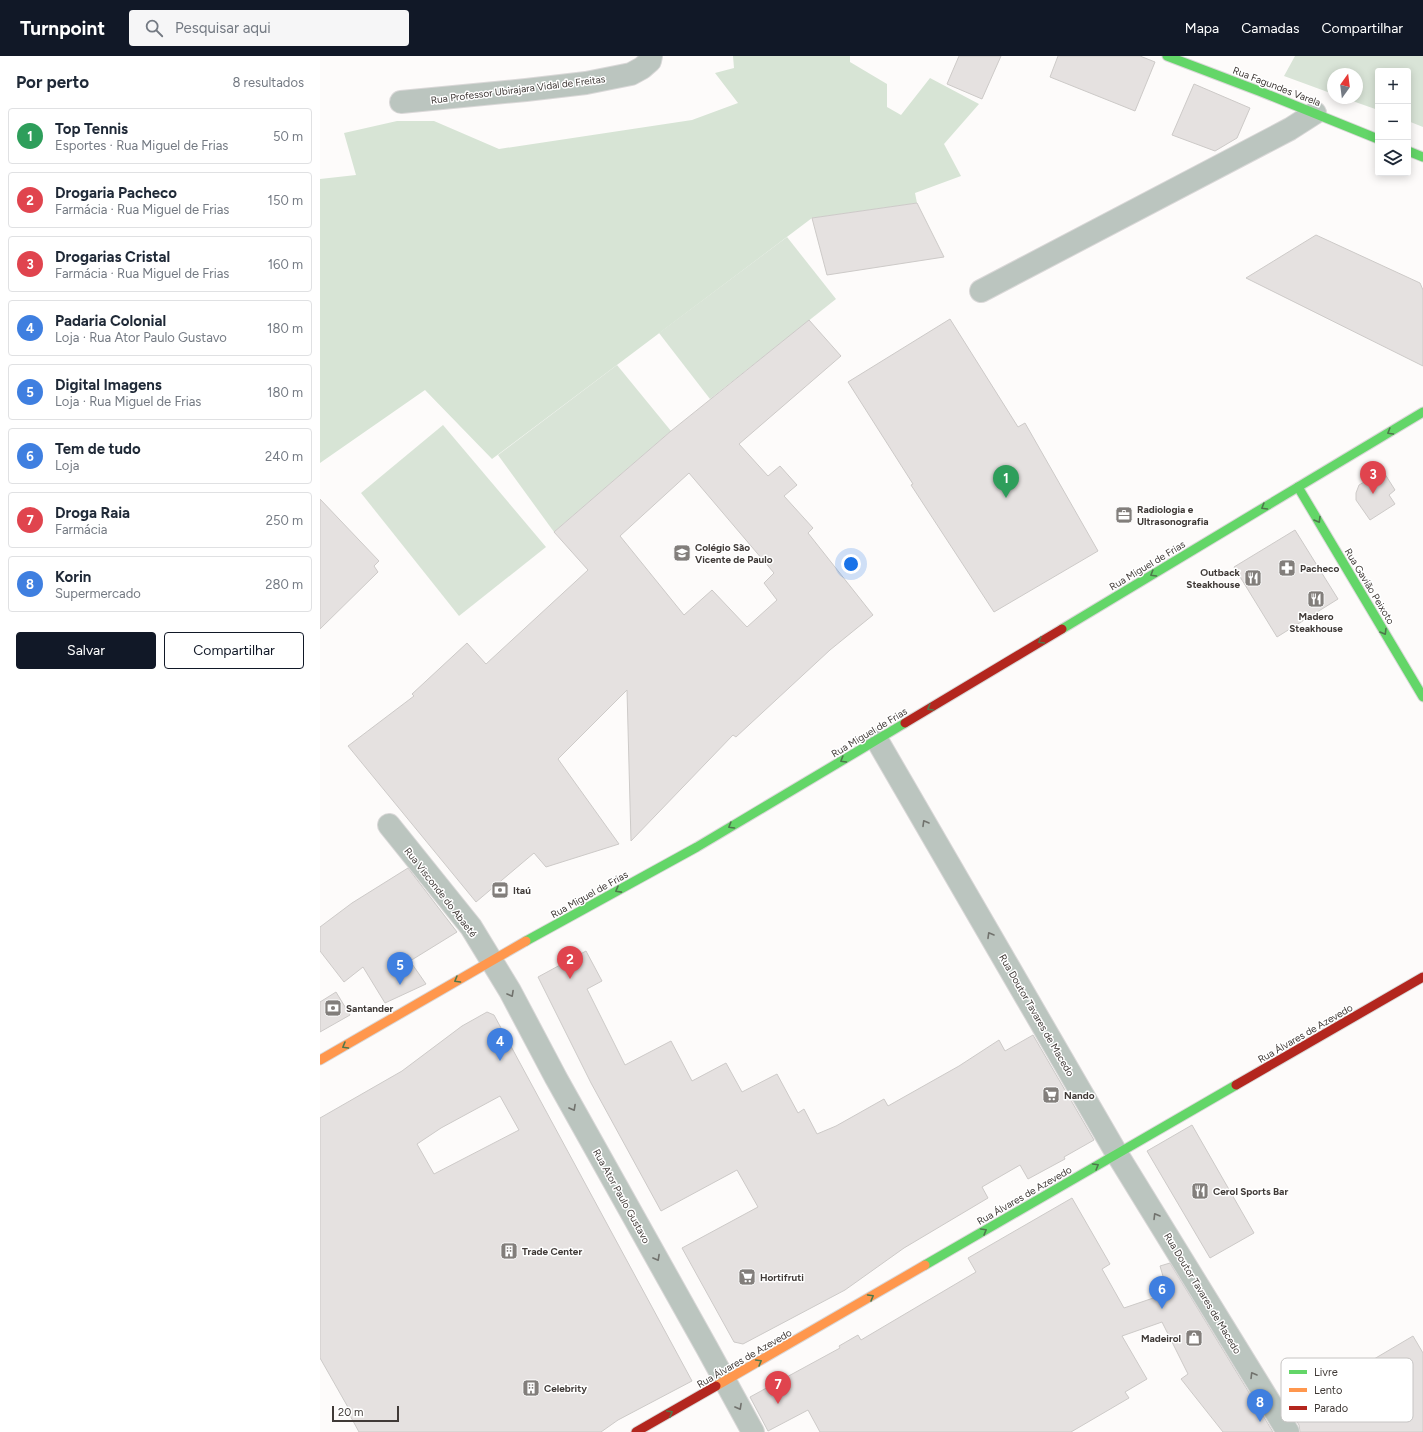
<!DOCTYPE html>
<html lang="pt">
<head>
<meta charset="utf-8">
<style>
	body { margin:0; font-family:Figtree,sans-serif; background:#f6f6f7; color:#1f2937 }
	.controls { position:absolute; right:12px; top:12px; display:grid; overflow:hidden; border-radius:4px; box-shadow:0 2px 10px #0003 }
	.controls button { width:36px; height:36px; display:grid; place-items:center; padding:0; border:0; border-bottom:1px solid #e0e1e3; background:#fff; color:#1f2937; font:20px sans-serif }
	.compass { position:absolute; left:1007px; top:12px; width:36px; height:36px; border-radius:50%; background:#fff; box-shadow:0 2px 10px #0003; rotate:14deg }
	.scale { position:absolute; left:12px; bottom:10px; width:67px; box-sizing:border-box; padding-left:4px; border:2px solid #403a37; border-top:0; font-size:11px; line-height:14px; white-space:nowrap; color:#403a37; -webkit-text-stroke:3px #fff; paint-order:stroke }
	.you { position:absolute; left:531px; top:508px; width:14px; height:14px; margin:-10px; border:3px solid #fff; border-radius:50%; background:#1a73e8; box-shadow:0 0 0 6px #1a73e833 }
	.badge { display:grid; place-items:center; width:26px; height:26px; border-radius:50%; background:#111827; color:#fff; font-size:13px; font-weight:700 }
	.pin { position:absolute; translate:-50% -33px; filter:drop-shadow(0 1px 2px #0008) }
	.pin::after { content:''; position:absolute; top:21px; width:14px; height:12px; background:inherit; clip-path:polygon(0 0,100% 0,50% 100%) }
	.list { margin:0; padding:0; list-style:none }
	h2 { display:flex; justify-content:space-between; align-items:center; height:52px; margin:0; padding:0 16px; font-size:17px }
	h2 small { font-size:13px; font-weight:400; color:#747a83 }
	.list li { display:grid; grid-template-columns:26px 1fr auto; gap:12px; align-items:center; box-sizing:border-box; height:56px; margin:0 8px 8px; padding:0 8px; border:1px solid #e0e1e3; border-radius:4px }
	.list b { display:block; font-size:15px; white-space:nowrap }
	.list p { margin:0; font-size:13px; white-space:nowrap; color:#747a83 }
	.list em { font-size:13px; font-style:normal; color:#747a83 }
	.actions { display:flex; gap:8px; padding:12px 16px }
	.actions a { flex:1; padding:9px 0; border:1px solid #111827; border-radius:4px; text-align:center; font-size:14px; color:#111827 }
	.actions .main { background:#111827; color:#fff }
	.icon { flex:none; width:22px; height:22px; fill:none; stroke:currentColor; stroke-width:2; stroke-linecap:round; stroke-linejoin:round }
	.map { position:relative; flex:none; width:1103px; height:1376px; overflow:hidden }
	header { display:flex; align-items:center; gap:24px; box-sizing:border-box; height:56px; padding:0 20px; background:#111827; color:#fff }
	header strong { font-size:19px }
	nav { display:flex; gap:22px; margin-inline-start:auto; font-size:14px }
	.search { width:280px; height:36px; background:#f6f6f7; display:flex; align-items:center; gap:10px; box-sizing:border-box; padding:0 14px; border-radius:4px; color:#747a83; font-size:15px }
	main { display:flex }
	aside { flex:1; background:#fff }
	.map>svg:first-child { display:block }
</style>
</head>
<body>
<header>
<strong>Turnpoint</strong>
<div class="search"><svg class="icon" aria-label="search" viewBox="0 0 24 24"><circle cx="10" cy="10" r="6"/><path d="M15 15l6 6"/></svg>Pesquisar aqui</div>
<nav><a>Mapa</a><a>Camadas</a><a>Compartilhar</a></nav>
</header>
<main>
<aside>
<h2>Por perto<small>8 resultados</small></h2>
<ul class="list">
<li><span class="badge" style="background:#2e9e5b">1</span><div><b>Top Tennis</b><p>Esportes · Rua Miguel de Frias</p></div><em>50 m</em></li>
<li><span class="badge" style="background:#e0444e">2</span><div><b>Drogaria Pacheco</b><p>Farmácia · Rua Miguel de Frias</p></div><em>150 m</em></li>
<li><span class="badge" style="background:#e0444e">3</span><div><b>Drogarias Cristal</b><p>Farmácia · Rua Miguel de Frias</p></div><em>160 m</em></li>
<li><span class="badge" style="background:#3f7fe0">4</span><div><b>Padaria Colonial</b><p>Loja · Rua Ator Paulo Gustavo</p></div><em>180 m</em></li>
<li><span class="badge" style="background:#3f7fe0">5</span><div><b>Digital Imagens</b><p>Loja · Rua Miguel de Frias</p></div><em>180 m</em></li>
<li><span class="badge" style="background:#3f7fe0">6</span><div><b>Tem de tudo</b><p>Loja</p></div><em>240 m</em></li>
<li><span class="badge" style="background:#e0444e">7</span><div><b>Droga Raia</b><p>Farmácia</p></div><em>250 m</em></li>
<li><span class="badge" style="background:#3f7fe0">8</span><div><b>Korin</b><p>Supermercado</p></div><em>280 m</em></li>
</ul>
<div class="actions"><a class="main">Salvar</a><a>Compartilhar</a></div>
</aside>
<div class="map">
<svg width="1103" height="1376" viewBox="0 0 1103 1376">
	<rect width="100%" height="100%" fill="#fdfbfa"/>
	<!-- green -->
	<g fill="#d9e4d7">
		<polygon points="975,0 1103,0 1103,71 1088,65 1088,15 1058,15 1058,54 1024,42 1037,42 1037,18 1013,18 1013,38 964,20"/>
		<polygon points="467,181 516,243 390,343 339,277"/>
		<polygon points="297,309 351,375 234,476 178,399"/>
		<polygon points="123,369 226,491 139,560 41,437"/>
	</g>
	<!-- forest -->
	<polygon fill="#d7e4d5" points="413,0 530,0 530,6 567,28 567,51 581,59 610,22 659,48 624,88 641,120 595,137 597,147 492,162 172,403 105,334 0,407 0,123 36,119 24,77 77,65 114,65 179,93 372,64 418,47 395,17 414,12"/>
	<!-- building -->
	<g fill="#e5e1e0" stroke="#cdcac8" fill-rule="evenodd">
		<polygon points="639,0 681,0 662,43 627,28"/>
		<polygon points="738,0 820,0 835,6 815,55 730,21"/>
		<polygon points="874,28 930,52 917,82 895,95 852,79"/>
		<polygon points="597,147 624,201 507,219 492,162"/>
		<polygon points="996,179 1100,227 1103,234 1103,310 926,222"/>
		<polygon points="630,263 698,371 705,367 778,495 674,556 591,429 593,428 528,326"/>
		<path d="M489,264L521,300L419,388L448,420L460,410L477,429L464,440L493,472L488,477L553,559L510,594L416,681L413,679L311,785L307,634L238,703L299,788L226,811L214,797L156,846L28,690L94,640L92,638L147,587L166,608L268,514L234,476L351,375ZM369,417L454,517L444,527L457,544L427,571L392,534L364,559L300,480Z"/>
		<polygon points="1063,415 1075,434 1069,439 1075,448 1050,464 1036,444 1036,437 1039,429"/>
		<polygon points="0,443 59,505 54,510 58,516 0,573"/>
		<polygon points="975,474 1018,543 957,581 914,511"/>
		<polygon points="88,812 137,876 90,905 106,928 65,947 43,911 24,926 0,895 0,871 32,847"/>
		<polygon points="266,895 282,925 267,933 305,1009 351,985 372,1025 406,1007 422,1036 457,1018 478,1057 484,1053 497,1078 516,1070 564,1043 568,1050 639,1010 679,984 685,995 713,979 774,1084 744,1101 745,1103 708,1123 700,1109 662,1131 668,1142 584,1192 525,1234 423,1288 414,1286 362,1192 438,1151 417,1114 341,1155 271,1027 218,921"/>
		<polygon points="16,936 30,959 0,976 0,946"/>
		<path d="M167,956L174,959L372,1325L298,1364L281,1376H39L27,1354L29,1353L0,1302V1062L82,1015L142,970ZM180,1040L199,1074L114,1118L97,1088L121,1072Z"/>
		<polygon points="872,1069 934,1177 890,1202 827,1095"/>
		<polygon points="752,1142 790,1208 782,1213 804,1252 848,1237 840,1210 850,1207 953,1376 903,1376 861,1323 868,1318 842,1266 802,1280 827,1323 805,1336 809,1342 751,1376 500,1376 488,1354 448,1375 430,1341 520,1292 519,1290 538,1279 541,1284 656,1216 648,1202"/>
		<polygon points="1093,1280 1103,1297 1103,1376 980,1376 979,1369 961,1341 1002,1317 1010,1329"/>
	</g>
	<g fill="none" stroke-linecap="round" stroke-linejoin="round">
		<!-- street casing -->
		<g stroke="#dad8d8" stroke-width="24">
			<g id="street">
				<polyline points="81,46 206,34 266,27 311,18 322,12 330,5 331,0"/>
				<polyline points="661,235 970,73 995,57"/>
				<polyline points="557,684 797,1098 968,1376"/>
				<polyline points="69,769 151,871 190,935 236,1022 387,1292 433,1376"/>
			</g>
		</g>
		<!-- fast casing -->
		<g stroke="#dad8d8" stroke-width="11">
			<g id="fast">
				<polyline points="847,0 939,35 1058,83"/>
				<polyline points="1088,95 1103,101"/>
				<polyline points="1103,356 978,431 1103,641"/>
				<polyline points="742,573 978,431"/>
				<polyline points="206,885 377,791 585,667"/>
				<polyline points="605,1209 916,1029"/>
			</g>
		</g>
		<!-- slow casing -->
		<g stroke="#dad8d8" stroke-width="11">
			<g id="slow">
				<polyline points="0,1004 206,885"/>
				<polyline points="396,1330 605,1209"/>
			</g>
		</g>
		<!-- jam casing -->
		<g stroke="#dad8d8" stroke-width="11">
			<g id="jam">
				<polyline points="585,667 742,573"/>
				<polyline points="916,1029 1103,921"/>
				<polyline points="316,1376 396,1330"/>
			</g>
		</g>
		<!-- street -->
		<use href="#street" stroke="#bbc5bf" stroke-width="22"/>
		<!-- fast -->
		<use href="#fast" stroke="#63d668" stroke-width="9"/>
		<!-- slow -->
		<use href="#slow" stroke="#ff974d" stroke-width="9"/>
		<!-- jam -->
		<use href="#jam" stroke="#b3261e" stroke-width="9"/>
	</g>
	<!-- one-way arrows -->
	<defs><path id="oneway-chevron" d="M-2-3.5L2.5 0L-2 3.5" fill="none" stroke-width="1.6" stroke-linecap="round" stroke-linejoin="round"/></defs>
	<g stroke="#4e784b">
		<use href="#oneway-chevron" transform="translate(1070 376) rotate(149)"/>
		<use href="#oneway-chevron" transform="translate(944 451) rotate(149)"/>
		<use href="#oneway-chevron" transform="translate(998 464) rotate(59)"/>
		<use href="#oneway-chevron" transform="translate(833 518) rotate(149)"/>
		<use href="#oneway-chevron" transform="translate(1064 576) rotate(59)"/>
		<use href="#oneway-chevron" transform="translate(721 585) rotate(149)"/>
		<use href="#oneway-chevron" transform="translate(610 652) rotate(149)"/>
		<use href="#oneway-chevron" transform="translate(523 704) rotate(149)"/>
		<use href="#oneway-chevron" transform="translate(411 770) rotate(149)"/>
		<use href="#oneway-chevron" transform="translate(298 834) rotate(151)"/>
		<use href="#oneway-chevron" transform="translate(137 924) rotate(150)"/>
		<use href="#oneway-chevron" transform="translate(25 990) rotate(150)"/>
		<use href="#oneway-chevron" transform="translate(776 1110) rotate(-30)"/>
		<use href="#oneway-chevron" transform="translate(664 1175) rotate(-30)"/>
		<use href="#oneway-chevron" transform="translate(551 1241) rotate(-30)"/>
		<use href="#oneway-chevron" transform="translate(439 1306) rotate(-30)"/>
		<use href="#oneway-chevron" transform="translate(350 1357) rotate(-30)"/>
	</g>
	<g stroke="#71726d">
		<use href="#oneway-chevron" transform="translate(605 767) rotate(-120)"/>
		<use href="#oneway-chevron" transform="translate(670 879) rotate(-120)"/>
		<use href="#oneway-chevron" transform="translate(191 938) rotate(61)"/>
		<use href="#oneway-chevron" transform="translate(253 1052) rotate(61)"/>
		<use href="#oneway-chevron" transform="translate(836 1160) rotate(-121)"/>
		<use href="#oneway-chevron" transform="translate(337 1202) rotate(61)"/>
		<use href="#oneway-chevron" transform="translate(933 1319) rotate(-121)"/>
		<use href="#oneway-chevron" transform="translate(419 1351) rotate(61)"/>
	</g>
	<!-- icons -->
	<defs>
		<g id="office-square" transform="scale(0.9)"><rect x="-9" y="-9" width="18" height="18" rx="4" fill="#827e7b" stroke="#fff"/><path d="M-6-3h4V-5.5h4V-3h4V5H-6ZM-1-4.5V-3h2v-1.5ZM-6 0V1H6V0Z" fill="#fff"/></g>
		<g id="school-square" transform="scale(0.9)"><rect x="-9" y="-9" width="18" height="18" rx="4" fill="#827e7b" stroke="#fff"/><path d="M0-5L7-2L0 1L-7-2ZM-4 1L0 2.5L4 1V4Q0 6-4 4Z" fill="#fff"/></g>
		<g id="pharmacy-square" transform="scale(0.9)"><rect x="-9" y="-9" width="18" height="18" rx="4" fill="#827e7b" stroke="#fff"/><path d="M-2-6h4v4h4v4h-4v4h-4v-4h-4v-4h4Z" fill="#fff"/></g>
		<g id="restaurant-square" transform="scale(0.9)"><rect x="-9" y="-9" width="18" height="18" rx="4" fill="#827e7b" stroke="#fff"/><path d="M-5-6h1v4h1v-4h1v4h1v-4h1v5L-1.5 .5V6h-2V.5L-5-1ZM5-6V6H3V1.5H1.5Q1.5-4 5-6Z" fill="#fff"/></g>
		<g id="bank-square" transform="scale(0.9)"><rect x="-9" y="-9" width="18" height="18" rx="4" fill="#827e7b" stroke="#fff"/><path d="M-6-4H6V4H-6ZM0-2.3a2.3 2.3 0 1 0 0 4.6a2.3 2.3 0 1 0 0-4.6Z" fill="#fff"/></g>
		<g id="supermarket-square" transform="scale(0.9)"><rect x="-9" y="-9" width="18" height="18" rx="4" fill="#827e7b" stroke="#fff"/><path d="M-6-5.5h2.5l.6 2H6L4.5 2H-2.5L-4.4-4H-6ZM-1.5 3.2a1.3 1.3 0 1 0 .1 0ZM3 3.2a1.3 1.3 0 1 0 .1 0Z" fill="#fff"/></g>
		<g id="building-square" transform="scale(0.9)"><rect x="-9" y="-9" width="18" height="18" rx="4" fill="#827e7b" stroke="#fff"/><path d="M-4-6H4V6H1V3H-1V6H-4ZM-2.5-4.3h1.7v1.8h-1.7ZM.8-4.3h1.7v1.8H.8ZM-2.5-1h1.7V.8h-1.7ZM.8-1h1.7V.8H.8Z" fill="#fff"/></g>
		<g id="shop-square" transform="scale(0.9)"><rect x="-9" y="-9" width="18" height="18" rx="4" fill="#827e7b" stroke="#fff"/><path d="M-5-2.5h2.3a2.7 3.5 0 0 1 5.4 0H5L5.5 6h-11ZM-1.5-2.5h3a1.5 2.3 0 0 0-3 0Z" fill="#fff"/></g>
	</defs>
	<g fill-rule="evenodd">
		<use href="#office-square" x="804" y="459"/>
		<use href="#school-square" x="362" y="497"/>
		<use href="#pharmacy-square" x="967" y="512"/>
		<use href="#restaurant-square" x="933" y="522"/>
		<use href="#restaurant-square" x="996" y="543"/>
		<use href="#bank-square" x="180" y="834"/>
		<use href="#bank-square" x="13" y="952"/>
		<use href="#supermarket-square" x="731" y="1039"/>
		<use href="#restaurant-square" x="880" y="1135"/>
		<use href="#building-square" x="189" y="1195"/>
		<use href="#supermarket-square" x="427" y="1221"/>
		<use href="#shop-square" x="874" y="1282"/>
		<use href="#building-square" x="211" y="1332"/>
	</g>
	<g text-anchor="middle" stroke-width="3" stroke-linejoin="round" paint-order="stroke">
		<!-- street labels -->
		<g font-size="10" fill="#403a37" stroke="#fff">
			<text transform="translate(957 30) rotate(21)" y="4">Rua Fagundes Varela</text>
			<text transform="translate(198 33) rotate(-7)" y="4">Rua Professor Ubirajara Vidal de Freitas</text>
			<text transform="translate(827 509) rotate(-31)" y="4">Rua Miguel de Frias</text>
			<text transform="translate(1050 530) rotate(59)" y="4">Rua Gavião Peixoto</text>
			<text transform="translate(549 676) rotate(-31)" y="4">Rua Miguel de Frias</text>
			<text transform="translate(121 836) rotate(52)" y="4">Rua Visconde do Abaeté</text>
			<text transform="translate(269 838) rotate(-29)" y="4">Rua Miguel de Frias</text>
			<text transform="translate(717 959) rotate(60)" y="4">Rua Doutor Tavares de Macedo</text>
			<text transform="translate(985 977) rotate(-30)" y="4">Rua Álvares de Azevedo</text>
			<text transform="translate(704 1139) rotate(-30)" y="4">Rua Álvares de Azevedo</text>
			<text transform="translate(302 1140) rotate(61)" y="4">Rua Ator Paulo Gustavo</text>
			<text transform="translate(883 1237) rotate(59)" y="4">Rua Doutor Tavares de Macedo</text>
			<text transform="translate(424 1302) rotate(-30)" y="4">Rua Álvares de Azevedo</text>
		</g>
		<!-- poi labels -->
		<g font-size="10" font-weight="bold" fill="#403a37" stroke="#fff" text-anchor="start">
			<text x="817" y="457">Radiologia e<tspan x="817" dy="12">Ultrasonografia</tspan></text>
			<text x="375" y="495">Colégio São<tspan x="375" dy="12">Vicente de Paulo</tspan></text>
			<text x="980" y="516">Pacheco</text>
			<text x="920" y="520" text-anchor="end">Outback<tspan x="920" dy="12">Steakhouse</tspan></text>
			<text x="996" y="564" text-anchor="middle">Madero<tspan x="996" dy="12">Steakhouse</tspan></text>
			<text x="193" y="838">Itaú</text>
			<text x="26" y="956">Santander</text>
			<text x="744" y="1043">Nando</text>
			<text x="893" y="1139">Cerol Sports Bar</text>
			<text x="202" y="1199">Trade Center</text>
			<text x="440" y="1225">Hortifruti</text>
			<text x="861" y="1286" text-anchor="end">Madeirol</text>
			<text x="224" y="1336">Celebrity</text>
		</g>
	</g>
	<!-- legend -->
	<rect x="961" y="1302" width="132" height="64" rx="6" fill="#fff" stroke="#c6c4c3" stroke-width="1"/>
	<rect x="969" y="1314" width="18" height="4" fill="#63d668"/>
	<rect x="969" y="1332" width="18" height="4" fill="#ff974d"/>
	<rect x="969" y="1350" width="18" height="4" fill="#b3261e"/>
	<g font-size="11" fill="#403a37">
		<text x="994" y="1320">Livre</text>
		<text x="994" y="1338">Lento</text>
		<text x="994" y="1356">Parado</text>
	</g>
</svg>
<div class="controls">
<button>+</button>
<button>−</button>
<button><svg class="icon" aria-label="layers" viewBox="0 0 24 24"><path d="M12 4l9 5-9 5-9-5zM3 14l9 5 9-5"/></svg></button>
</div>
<svg class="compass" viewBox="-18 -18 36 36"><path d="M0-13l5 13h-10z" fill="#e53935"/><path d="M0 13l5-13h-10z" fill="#747a83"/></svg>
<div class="scale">20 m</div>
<div class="you"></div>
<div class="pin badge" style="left:686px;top:442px;background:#2e9e5b">1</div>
<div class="pin badge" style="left:250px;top:923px;background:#e0444e">2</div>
<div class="pin badge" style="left:1053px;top:438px;background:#e0444e">3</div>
<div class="pin badge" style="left:180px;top:1005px;background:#3f7fe0">4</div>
<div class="pin badge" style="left:80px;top:929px;background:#3f7fe0">5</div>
<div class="pin badge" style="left:842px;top:1253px;background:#3f7fe0">6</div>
<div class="pin badge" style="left:458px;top:1348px;background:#e0444e">7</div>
<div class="pin badge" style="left:940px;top:1366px;background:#3f7fe0">8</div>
</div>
</main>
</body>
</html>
